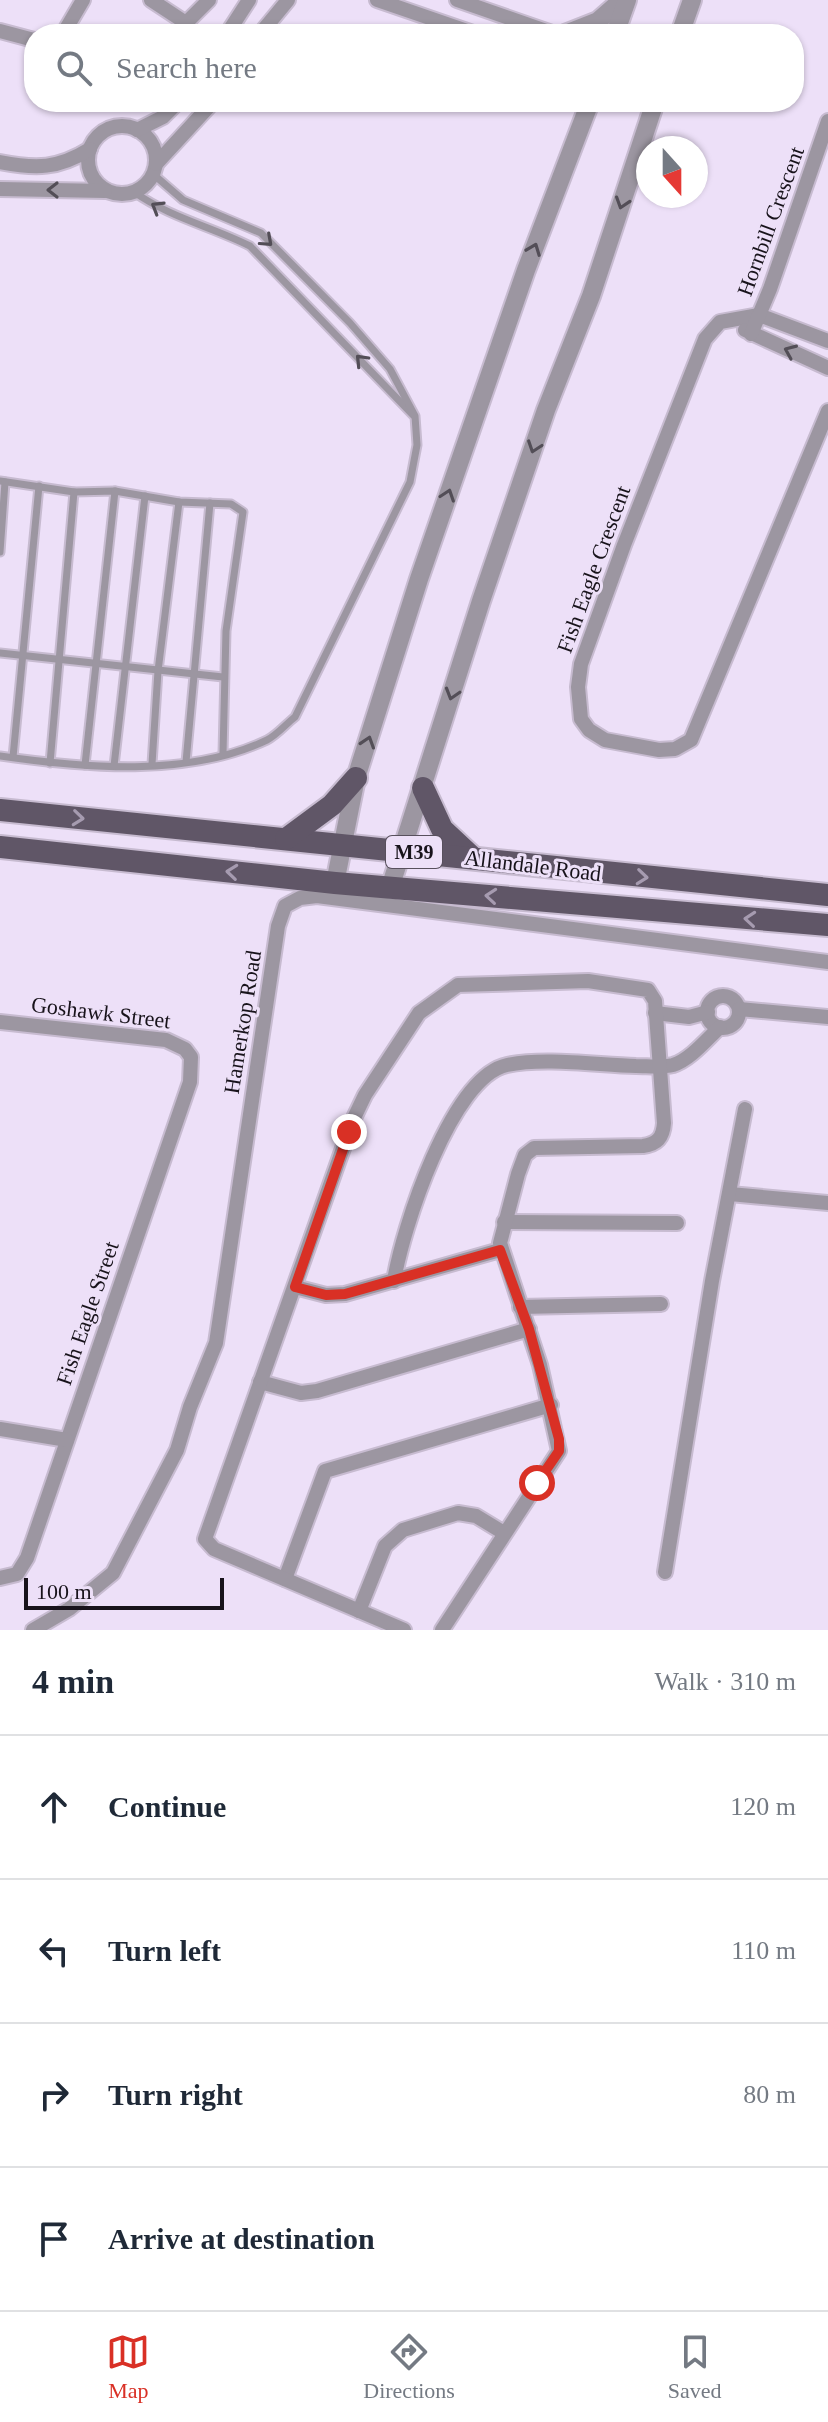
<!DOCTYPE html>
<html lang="en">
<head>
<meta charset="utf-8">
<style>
	body { margin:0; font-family:Georgia,serif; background:#f6f6f7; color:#1f2937 }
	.compass { position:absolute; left:636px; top:136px; width:72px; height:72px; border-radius:50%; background:#fff; box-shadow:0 2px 6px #0004; rotate:159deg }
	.scale { position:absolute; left:24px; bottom:20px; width:200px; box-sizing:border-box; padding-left:8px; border:4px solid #18131b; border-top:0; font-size:22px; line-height:28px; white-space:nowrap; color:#18131b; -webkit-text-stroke:6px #ede0f8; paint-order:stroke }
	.stop { position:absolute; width:24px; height:24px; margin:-18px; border:6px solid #d93025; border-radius:50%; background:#fff }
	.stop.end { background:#d93025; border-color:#fff; box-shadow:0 2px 8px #0008 }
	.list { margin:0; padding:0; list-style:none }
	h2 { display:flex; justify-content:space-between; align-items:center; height:104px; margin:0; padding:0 32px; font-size:34px }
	h2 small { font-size:26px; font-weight:400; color:#747a83 }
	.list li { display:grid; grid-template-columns:52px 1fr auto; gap:24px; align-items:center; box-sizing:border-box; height:144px; padding:0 32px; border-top:2px solid #e0e1e3 }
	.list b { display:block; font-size:30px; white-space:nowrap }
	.list em { font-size:26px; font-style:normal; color:#747a83 }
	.icon { flex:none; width:44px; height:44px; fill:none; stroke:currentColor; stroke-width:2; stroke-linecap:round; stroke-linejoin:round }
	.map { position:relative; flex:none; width:828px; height:1630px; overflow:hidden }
	.search { position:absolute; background:#fff; box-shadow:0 2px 6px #0004; left:24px; right:24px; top:24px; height:88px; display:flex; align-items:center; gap:20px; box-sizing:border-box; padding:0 28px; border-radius:32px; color:#747a83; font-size:30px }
	.sheet { height:680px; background:#fff }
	nav { display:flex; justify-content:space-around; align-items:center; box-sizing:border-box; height:112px; border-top:2px solid #e0e1e3; background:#fff; font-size:22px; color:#747a83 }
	nav a { display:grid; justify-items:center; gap:4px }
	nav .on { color:#d93025 }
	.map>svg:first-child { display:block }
</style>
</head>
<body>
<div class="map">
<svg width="828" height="1630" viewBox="0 0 828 1630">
	<rect width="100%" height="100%" fill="#ede0f8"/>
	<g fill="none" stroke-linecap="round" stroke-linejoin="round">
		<!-- service casing -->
		<g stroke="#c7bbd0" stroke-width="11">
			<g id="service">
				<path d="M134,192C171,218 210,226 250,246L413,415"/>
				<polyline points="0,481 74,492 115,491 179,502 231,504 243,512 226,631 223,753"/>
				<polyline points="0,552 5,482"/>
				<polyline points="0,653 223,677"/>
				<path d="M0,756C84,768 187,778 267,740C277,735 286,724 295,717L410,482L417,445L415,416L390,369L350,323L261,233L183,200L153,174"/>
				<polyline points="13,757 39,486"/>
				<polyline points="186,762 210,503"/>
				<polyline points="50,763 74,492"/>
				<polyline points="152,764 158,671 179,502"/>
				<polyline points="85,765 115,491"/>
				<polyline points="114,766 145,496"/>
			</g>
		</g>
		<!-- minor casing -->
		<g stroke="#c7bbd0" stroke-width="18">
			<g id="minor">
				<polyline points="151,0 186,23 181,34"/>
				<polyline points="377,0 476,34"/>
				<polyline points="457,0 555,34"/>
				<polyline points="186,23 209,0"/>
				<polyline points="0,31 34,40"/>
				<polyline points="63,34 83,0"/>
				<polyline points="227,34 249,0"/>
				<polyline points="260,34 288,0"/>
				<circle cx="122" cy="160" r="34"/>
				<polyline points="137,130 163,117 178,102"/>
				<path d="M0,162C36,169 58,169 90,149"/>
				<polyline points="156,164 213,102"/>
				<polyline points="0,189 105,191"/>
				<polyline points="759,315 720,322 705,339 624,545 581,664 578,687 581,719 589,730 605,740 659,750 675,749 691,740 828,411"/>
				<polyline points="759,315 828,341"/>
				<polyline points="745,330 828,368"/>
				<polyline points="751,334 770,289 828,121"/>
				<circle cx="723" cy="1012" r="16"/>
				<polyline points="739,1009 828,1017"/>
				<polyline points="655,1013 689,1017 708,1012"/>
				<polyline points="0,1022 166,1040 185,1049 191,1057 190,1082 27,1558 17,1574 0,1578"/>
				<polyline points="730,1194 828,1203"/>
				<polyline points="504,1222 677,1223"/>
				<path d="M394,1281C402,1230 451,1077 507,1065C544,1057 598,1065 636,1066C648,1066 661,1068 673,1065C690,1060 707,1039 720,1027"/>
				<polyline points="295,1287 326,1295 345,1294 500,1250"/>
				<polyline points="520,1307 661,1304"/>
				<polyline points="260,1382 301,1393 317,1391 529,1329"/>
				<polyline points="0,1429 67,1440"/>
				<polyline points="665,1572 712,1281 745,1109"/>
				<polyline points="285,1579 325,1471 551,1405"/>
				<polyline points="359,1611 385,1546 403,1530 458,1513 476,1516 504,1533"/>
				<polyline points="33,1630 69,1609 113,1573 177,1450 190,1407 216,1343 278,926 285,906 300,898 317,896 828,962"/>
				<path d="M404,1630L214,1549L205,1539L353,1120L365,1095L419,1013L458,985L588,981L648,990L655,1001L664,1123C663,1138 657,1144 643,1146L534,1148L525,1155L518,1174L500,1243L540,1365L559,1451L442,1630"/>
			</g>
		</g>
		<!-- tertiary casing -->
		<g stroke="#c7bbd0" stroke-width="22">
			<g id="tertiary">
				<polyline points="565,34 598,21 622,0"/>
				<polyline points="615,34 627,0"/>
				<polyline points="680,34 692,0"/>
				<polyline points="335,883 356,778 419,579 526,270 590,102"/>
				<polyline points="390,888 481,601 546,410 591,296 655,102"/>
			</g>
		</g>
		<!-- primary casing -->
		<g stroke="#c7bbd0" stroke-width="26">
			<g id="primary">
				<polyline points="423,788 442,829 472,857"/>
				<polyline points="0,810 828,895"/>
				<polyline points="286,839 332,805 356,778"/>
				<polyline points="0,847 335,883 828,925"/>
			</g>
		</g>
		<!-- service -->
		<use href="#service" stroke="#9c96a1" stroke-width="7"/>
		<!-- minor -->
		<use href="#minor" stroke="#9c96a1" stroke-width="14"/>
		<!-- tertiary -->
		<use href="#tertiary" stroke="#9c96a1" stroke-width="18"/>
		<!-- primary -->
		<use href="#primary" stroke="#605667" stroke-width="22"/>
	</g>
	<!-- one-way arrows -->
	<defs><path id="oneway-chevron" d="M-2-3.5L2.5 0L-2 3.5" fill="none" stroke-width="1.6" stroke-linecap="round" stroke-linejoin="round" transform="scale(2)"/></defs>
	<g stroke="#534e57">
		<use href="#oneway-chevron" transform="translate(53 190) rotate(-180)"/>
		<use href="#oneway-chevron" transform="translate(622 203) rotate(108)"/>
		<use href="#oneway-chevron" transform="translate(157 207) rotate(-149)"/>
		<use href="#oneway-chevron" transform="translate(267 241) rotate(42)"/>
		<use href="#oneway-chevron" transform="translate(534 249) rotate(-69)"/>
		<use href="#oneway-chevron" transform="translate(790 351) rotate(-157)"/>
		<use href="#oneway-chevron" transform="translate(361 360) rotate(-134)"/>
		<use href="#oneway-chevron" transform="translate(534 447) rotate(109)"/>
		<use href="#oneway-chevron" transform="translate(448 495) rotate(-71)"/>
		<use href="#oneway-chevron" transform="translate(452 694) rotate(107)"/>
		<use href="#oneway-chevron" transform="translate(368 742) rotate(-72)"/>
	</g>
	<g stroke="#a69bb0">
		<use href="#oneway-chevron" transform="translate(78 818) rotate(6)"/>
		<use href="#oneway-chevron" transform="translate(232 872) rotate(-174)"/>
		<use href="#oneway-chevron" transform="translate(642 877) rotate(6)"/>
		<use href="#oneway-chevron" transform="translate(491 896) rotate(-175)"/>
		<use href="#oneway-chevron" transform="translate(750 919) rotate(-175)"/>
	</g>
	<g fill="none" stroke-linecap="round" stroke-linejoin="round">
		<!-- route -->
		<polyline stroke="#d93025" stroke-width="10" points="349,1132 295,1287 326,1295 345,1294 500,1250 529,1329 559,1439 559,1451 537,1483"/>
	</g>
	<g text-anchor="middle" stroke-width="6" stroke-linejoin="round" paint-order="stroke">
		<!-- shield labels -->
		<rect fill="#ede0f8" stroke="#58505d" stroke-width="2" x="386" y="836" width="56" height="32" rx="6"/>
		<g font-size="20" font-weight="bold" fill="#18131b">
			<text x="414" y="859">M39</text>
		</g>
		<!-- street labels -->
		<g font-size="22" fill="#18131b" stroke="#ede0f8">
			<text transform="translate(770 221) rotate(-70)" y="8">Hornbill Crescent</text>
			<text transform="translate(593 569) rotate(-70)" y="8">Fish Eagle Crescent</text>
			<text transform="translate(533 865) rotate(7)" y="8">Allandale Road</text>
			<text transform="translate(101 1012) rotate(7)" y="8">Goshawk Street</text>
			<text transform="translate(242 1022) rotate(-81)" y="8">Hamerkop Road</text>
			<text transform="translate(87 1313) rotate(-71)" y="8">Fish Eagle Street</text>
		</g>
	</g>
</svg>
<svg class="compass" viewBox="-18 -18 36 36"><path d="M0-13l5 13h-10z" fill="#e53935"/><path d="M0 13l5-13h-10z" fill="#747a83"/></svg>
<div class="scale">100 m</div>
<div class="stop" style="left:537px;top:1483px"></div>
<div class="stop end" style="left:349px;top:1132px"></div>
<div class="search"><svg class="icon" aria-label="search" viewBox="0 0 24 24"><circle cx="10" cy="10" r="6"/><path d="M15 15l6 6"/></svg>Search here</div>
</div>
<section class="sheet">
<h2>4 min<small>Walk · 310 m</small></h2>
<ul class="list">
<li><svg class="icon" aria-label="ahead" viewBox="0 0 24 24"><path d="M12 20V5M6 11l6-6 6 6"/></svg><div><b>Continue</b></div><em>120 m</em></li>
<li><svg class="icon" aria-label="left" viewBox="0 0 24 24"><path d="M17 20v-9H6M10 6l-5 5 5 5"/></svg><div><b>Turn left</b></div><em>110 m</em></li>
<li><svg class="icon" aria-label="right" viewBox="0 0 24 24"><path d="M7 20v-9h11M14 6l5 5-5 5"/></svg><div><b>Turn right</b></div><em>80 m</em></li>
<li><svg class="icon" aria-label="arrive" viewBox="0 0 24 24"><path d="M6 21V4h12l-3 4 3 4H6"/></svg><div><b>Arrive at destination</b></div></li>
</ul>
</section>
<nav>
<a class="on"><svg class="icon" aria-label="map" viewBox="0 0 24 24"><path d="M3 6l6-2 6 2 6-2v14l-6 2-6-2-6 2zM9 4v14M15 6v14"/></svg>Map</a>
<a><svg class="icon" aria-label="directions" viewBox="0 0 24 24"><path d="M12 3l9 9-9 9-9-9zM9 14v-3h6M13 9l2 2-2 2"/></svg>Directions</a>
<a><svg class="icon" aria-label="saved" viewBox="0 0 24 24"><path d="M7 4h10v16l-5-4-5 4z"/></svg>Saved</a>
</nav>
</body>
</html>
